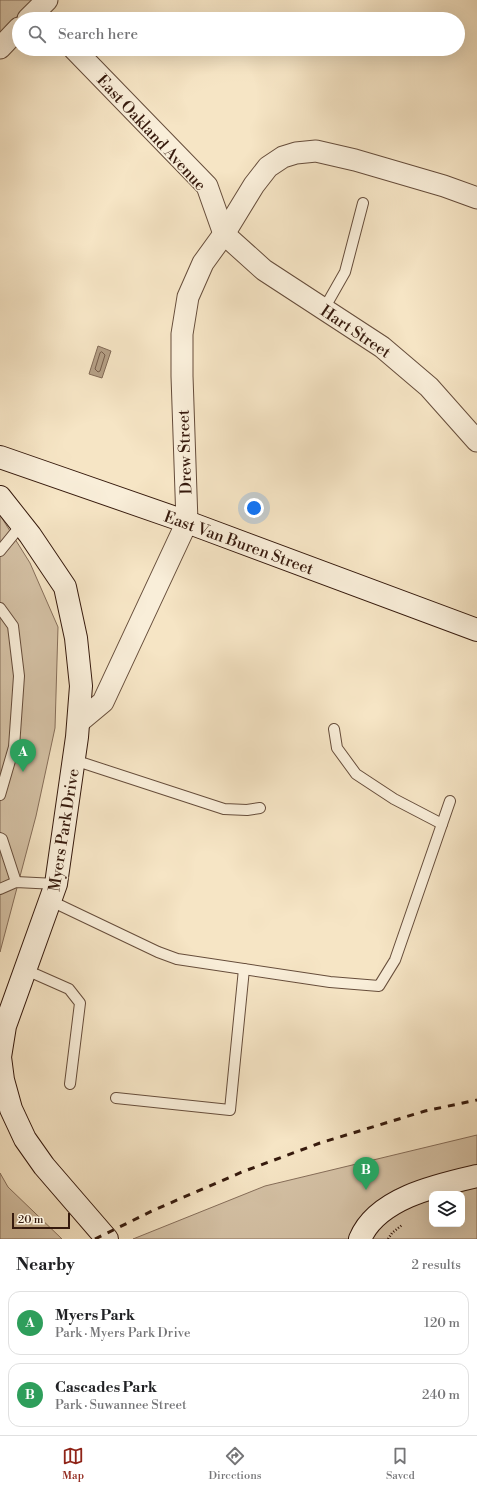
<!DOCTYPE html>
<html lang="en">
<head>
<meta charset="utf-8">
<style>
	body { margin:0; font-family:"Libre Bodoni",serif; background:#f2f2f2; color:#202124 }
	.controls { position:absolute; right:12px; bottom:12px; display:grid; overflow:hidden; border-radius:8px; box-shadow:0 4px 16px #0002 }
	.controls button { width:36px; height:36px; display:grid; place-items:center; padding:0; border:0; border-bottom:1px solid #e0e0e0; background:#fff; color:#202124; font:20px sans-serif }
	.scale { position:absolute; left:12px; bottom:10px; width:58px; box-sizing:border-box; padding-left:4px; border:2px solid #361a0d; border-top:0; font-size:11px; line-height:14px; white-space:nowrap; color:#361a0d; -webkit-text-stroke:3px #f9eed9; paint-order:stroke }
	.you { position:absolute; left:254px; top:508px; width:14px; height:14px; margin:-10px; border:3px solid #fff; border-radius:50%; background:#1a73e8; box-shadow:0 0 0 6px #1a73e833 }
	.badge { display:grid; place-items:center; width:26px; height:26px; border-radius:50%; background:#8f2418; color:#fff; font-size:13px; font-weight:700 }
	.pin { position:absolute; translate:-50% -33px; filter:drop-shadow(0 1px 2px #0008) }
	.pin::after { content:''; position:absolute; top:21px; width:14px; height:12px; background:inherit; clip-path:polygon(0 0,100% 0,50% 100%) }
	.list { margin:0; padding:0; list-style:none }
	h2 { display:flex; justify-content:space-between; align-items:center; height:52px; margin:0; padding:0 16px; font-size:17px }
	h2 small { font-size:13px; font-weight:400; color:#757577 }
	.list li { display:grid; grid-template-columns:26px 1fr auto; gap:12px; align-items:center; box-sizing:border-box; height:64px; margin:0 8px 8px; padding:0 8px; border:1px solid #e0e0e0; border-radius:12px }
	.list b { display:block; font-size:15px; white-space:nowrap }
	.list p { margin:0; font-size:13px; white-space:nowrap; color:#757577 }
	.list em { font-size:13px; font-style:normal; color:#757577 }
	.icon { flex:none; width:22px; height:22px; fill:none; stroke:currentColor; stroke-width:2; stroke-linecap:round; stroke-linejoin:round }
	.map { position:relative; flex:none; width:477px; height:1239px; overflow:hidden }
	.search { position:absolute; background:#fff; box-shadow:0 4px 16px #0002; left:12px; right:12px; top:12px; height:44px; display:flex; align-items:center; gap:10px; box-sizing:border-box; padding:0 14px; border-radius:22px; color:#757577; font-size:15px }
	.sheet { height:196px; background:#fff }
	nav { display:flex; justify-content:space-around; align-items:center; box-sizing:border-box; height:56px; border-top:1px solid #e0e0e0; background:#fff; font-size:11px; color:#757577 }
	nav a { display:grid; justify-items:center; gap:2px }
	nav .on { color:#8f2418 }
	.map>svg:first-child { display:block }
</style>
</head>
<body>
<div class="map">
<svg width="477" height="1239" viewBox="0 0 477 1239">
	<rect width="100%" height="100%" fill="#f6e5c5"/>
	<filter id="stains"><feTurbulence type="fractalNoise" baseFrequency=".005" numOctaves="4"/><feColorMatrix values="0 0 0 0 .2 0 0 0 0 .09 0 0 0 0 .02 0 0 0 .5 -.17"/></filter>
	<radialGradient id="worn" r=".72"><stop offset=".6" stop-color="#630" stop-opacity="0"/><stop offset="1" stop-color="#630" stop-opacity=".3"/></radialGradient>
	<!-- green -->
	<g fill="#d5c2a6" stroke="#866e5a" fill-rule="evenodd">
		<polygon points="0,0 32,0 0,37"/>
		<polygon points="0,515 30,563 58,627 55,728 36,816 0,952"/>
		<path d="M477,1135V1239H133L265,1186ZM432,1194H462V1224H432Z"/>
		<polygon points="0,1173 8,1187 62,1239 0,1239"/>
	</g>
	<!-- water -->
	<polygon fill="#b5a086" stroke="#826a56" points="98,346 111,351 102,378 89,374"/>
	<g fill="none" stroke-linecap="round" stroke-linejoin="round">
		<!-- shore -->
		<polygon stroke="#765d4a" stroke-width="1" points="102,352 105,355 100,371 98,372 95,369 100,353"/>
		<!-- lane casing -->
		<g stroke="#664d3b" stroke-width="12">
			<g id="lane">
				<polyline points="324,309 345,272 363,203"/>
				<polyline points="0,551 22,524"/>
				<polyline points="0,608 13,626 19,676 14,747 0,795"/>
				<polyline points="334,729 337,748 356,774 394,799 442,824"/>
				<polyline points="74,760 224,809 247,810 260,808"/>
				<polyline points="0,838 2,839 16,882"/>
				<polyline points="0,889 16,882 56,884"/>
				<polyline points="51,901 158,952 177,959 330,982 379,986 395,960 450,801"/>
				<polyline points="26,970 69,989 80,1003 70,1084"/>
				<polyline points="116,1098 230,1110 244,969"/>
			</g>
		</g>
		<!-- street casing -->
		<g stroke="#664d3b" stroke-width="23">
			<g id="street">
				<polyline points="28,19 47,0"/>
				<polyline points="0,48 19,28"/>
				<polyline points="74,49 207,186 224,234 264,270 382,347 429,387 477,441"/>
				<polyline points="79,722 103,702 187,522 182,376 182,334 188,297 203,263 224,234 254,185 268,167 283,157 296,153 316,151 355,160 444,186 477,198"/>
			</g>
		</g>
		<!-- secondary casing -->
		<g stroke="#361a0d" stroke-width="24">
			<g id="secondary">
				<polyline points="0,457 187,522 477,630"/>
				<polyline points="0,497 30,535 65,587 76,638 81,686 77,737 56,884 5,1026 0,1057 3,1080 11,1109 25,1139 44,1166 107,1239"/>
				<path d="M360,1239C377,1198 438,1185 477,1176"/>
			</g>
		</g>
		<!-- path -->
		<polyline stroke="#361a0d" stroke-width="2.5" stroke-dasharray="1 2" stroke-linecap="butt" points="388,1239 392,1233 402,1225"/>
		<!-- lane -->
		<use href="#lane" stroke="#f9eed9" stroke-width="10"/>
		<!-- street -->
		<use href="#street" stroke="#f9eed9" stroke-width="21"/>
		<!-- secondary -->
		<use href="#secondary" stroke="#f9eed9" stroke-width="22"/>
		<!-- rail -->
		<polyline stroke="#361a0d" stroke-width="3" stroke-dasharray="7 7" stroke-linecap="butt" points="95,1239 154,1210 242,1172 320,1143 425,1111 477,1100"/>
	</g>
	<g text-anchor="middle" stroke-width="3" stroke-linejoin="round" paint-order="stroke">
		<!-- street labels -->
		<g font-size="16" fill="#361a0d" stroke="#f9eed9">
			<text transform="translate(152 132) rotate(47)" y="6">East Oakland Avenue</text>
			<text transform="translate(356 331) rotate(34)" y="6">Hart Street</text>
			<text transform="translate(184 452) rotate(-92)" y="6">Drew Street</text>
			<text transform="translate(239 542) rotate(20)" y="6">East Van Buren Street</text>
			<text transform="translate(63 830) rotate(-81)" y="6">Myers Park Drive</text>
		</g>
	</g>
	<rect width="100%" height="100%" filter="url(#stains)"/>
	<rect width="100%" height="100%" fill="url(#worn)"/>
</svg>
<div class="controls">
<button><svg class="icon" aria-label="layers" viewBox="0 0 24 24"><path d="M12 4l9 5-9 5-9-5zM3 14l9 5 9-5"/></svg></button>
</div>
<div class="scale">20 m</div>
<div class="you"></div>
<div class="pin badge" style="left:23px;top:772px;background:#2e9e5b">A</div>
<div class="pin badge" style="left:366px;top:1190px;background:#2e9e5b">B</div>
<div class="search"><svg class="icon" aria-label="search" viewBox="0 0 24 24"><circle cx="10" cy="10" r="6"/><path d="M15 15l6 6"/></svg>Search here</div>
</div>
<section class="sheet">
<h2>Nearby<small>2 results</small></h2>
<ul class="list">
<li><span class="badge" style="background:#2e9e5b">A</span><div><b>Myers Park</b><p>Park · Myers Park Drive</p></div><em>120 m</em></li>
<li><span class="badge" style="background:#2e9e5b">B</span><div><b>Cascades Park</b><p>Park · Suwannee Street</p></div><em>240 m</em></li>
</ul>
</section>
<nav>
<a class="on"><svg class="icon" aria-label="map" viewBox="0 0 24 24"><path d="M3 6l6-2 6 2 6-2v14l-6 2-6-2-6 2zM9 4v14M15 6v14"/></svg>Map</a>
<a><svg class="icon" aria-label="directions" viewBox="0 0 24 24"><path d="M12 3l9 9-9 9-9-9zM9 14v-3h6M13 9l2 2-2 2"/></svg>Directions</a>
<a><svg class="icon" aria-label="saved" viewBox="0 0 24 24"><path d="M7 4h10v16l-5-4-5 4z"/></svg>Saved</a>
</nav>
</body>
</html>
